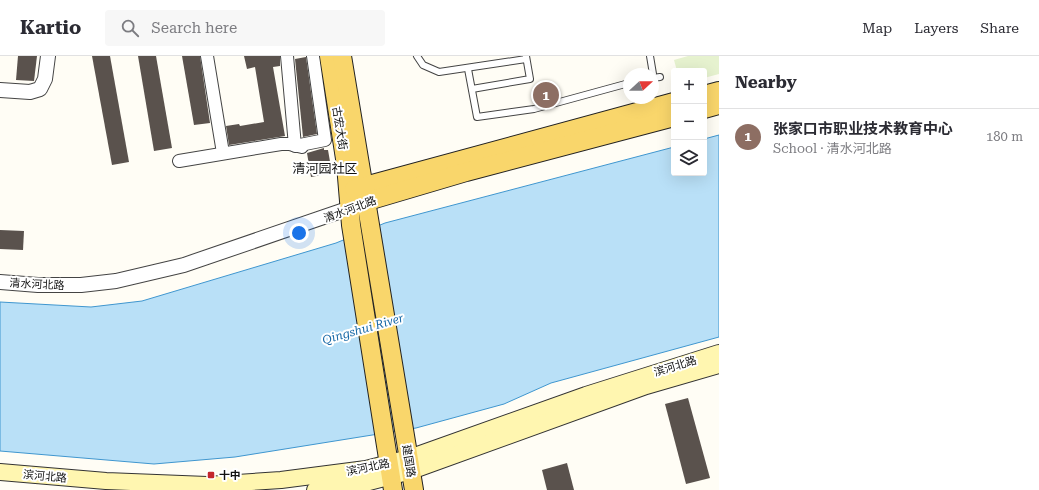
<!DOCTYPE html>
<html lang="en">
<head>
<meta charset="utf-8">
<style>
	body { margin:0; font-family:"Roboto Serif","Noto Sans SC",serif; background:#f7f7f7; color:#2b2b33 }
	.controls { position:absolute; right:12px; top:12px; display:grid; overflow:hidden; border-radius:4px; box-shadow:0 4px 16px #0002 }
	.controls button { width:36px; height:36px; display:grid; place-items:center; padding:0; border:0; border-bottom:1px solid #e1e1e2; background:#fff; color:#2b2b33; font:20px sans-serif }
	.compass { position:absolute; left:623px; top:12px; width:36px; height:36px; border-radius:50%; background:#fff; box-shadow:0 4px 16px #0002; rotate:69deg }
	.you { position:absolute; left:299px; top:177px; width:14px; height:14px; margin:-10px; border:3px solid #fff; border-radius:50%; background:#1a73e8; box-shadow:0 0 0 6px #1a73e833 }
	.badge { display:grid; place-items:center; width:26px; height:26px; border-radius:50%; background:#c4262e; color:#fff; font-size:13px; font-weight:700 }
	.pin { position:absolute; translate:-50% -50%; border:2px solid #fff; box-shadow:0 1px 4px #0006 }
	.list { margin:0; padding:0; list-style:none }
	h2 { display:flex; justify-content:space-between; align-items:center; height:52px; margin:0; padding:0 16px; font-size:17px }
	h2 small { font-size:13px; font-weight:400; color:#7c7c81 }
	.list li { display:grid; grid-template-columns:26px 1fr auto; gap:12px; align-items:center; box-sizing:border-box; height:56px; padding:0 16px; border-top:1px solid #e1e1e2 }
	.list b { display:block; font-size:15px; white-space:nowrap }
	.list p { margin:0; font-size:13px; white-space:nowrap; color:#7c7c81 }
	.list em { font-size:13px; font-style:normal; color:#7c7c81 }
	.icon { flex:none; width:22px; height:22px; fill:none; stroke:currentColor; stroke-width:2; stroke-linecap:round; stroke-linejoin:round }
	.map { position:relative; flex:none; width:719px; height:434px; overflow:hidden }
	header { display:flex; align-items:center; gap:24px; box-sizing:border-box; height:56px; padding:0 20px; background:#fff; border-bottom:1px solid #e1e1e2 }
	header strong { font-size:19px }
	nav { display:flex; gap:22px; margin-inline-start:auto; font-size:14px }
	.search { width:280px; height:36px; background:#f7f7f7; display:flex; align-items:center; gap:10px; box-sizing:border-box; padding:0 14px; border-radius:4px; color:#7c7c81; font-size:15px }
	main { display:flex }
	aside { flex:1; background:#fff }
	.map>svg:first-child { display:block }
</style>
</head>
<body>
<header>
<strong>Kartio</strong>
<div class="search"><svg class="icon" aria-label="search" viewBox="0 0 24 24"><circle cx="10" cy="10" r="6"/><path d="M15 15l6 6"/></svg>Search here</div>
<nav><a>Map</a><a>Layers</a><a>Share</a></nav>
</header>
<main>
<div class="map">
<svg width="719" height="434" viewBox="0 0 719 434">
	<rect width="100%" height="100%" fill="#fffdf5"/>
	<!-- pitch -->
	<polygon fill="#e6f2cf" points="688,0 719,0 719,18 704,22 704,15 677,15 674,4"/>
	<!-- water -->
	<polygon fill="#b9e0f7" stroke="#3f96cf" points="719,79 719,281 551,327 504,348 416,372 235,401 154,408 0,395 0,246 91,251 142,245 336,187 385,167 674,91 674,117 704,117 704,83"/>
	<!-- building -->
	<g fill="#5a524d">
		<polygon points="18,0 37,0 34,25 16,24"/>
		<polygon points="92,0 110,0 129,106 112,109"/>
		<polygon points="138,0 156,0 172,92 154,95"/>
		<polygon points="182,0 200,0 210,67 194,69"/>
		<polygon points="244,0 280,0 280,10 273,11 285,80 229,89 226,70 239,68 240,70 264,66 255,11 247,13"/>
		<polygon points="306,1 317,78 303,81 295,3"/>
		<polygon points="324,92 324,94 328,94 332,117 311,121 307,97"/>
		<polygon points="0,174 24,175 23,194 0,193"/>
		<polygon points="688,342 710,422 686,428 665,348"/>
		<polygon points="567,407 574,434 547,434 542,414"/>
	</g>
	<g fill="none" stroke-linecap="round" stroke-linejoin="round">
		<!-- service casing -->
		<g stroke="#444" stroke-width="8">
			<g id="service">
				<polyline points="417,0 423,9 439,16 526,3"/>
				<polyline points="650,0 653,18"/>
				<polyline points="468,13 477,61 534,53 629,27"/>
				<polyline points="653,22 660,21"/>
				<polyline points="472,33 530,23 526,0"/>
			</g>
		</g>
		<!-- minor casing -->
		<g stroke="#444" stroke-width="14">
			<g id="minor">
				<polyline points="207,0 223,97"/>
				<polyline points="287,0 295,90 325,84 313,0"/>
				<polyline points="179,105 281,88 289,88 302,91"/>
			</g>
		</g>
		<!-- tertiary casing -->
		<g stroke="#444" stroke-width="16">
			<g id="tertiary">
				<polyline points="0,34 30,36 40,33 45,23 48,0"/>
				<polyline points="0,226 38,229 81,229 116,225 184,209 350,152"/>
			</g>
		</g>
		<!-- secondary casing -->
		<g stroke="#333" stroke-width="18">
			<g id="secondary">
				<polyline points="0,416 106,425 207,429 281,424 366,413 409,402 586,339 719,297"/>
				<polyline points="315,434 369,426 411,415 646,330 719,309"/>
			</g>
		</g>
		<!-- primary casing -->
		<g stroke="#222" stroke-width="20">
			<g id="primary">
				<polyline points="329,0 346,109 351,169 393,434"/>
				<polyline points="342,0 414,434"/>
				<polyline points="704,39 719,35"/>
				<polyline points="704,53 719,49"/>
				<polyline points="354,133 674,46"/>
				<polyline points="356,150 368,145 466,116 674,61"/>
			</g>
		</g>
		<!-- service -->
		<use href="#service" stroke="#fff" stroke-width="6"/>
		<!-- minor -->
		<use href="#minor" stroke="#fff" stroke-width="12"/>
		<!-- tertiary -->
		<use href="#tertiary" stroke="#fff" stroke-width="14"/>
		<!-- secondary -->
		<use href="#secondary" stroke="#fff6b0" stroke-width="16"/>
		<!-- primary -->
		<use href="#primary" stroke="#f9d66b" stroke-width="18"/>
	</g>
	<!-- markers -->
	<rect fill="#c4262e" stroke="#fff" stroke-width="1.5" x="207" y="415" width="8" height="8" rx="2"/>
	<g text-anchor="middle" stroke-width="4" stroke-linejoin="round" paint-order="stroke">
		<!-- street labels -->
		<g font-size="11" fill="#111" stroke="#fff">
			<text transform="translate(340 72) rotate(81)" y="4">古宏大街</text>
			<text transform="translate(350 153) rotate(-20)" y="4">清水河北路</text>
			<text transform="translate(37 228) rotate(3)" y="4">清水河北路</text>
			<text transform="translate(675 310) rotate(-17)" y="4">滨河北路</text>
			<text transform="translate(409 405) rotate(81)" y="4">建国路</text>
			<text transform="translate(368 411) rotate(-12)" y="4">滨河北路</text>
			<text transform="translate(45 420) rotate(5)" y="4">滨河北路</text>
		</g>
		<!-- poi labels -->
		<g font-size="11" font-weight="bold" fill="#111" stroke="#fff" text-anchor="start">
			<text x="219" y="423">十中</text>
		</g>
		<!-- water labels -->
		<g font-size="12" font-style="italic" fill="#1768a6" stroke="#fff">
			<text transform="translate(363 273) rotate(-16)" y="4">Qingshui River</text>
		</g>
		<!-- quarter labels -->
		<g font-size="13" fill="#111" stroke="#fff">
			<text x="325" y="117">清河园社区</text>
		</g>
	</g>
</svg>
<div class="controls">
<button>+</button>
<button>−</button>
<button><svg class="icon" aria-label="layers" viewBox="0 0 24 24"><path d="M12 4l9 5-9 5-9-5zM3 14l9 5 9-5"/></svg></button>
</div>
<svg class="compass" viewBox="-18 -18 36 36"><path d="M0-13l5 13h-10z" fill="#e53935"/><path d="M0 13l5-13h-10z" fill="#7c7c81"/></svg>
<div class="you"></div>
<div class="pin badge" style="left:546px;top:39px;background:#8d6e63">1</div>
</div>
<aside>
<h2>Nearby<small></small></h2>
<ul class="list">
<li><span class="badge" style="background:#8d6e63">1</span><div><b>张家口市职业技术教育中心</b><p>School · 清水河北路</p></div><em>180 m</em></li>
</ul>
</aside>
</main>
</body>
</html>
